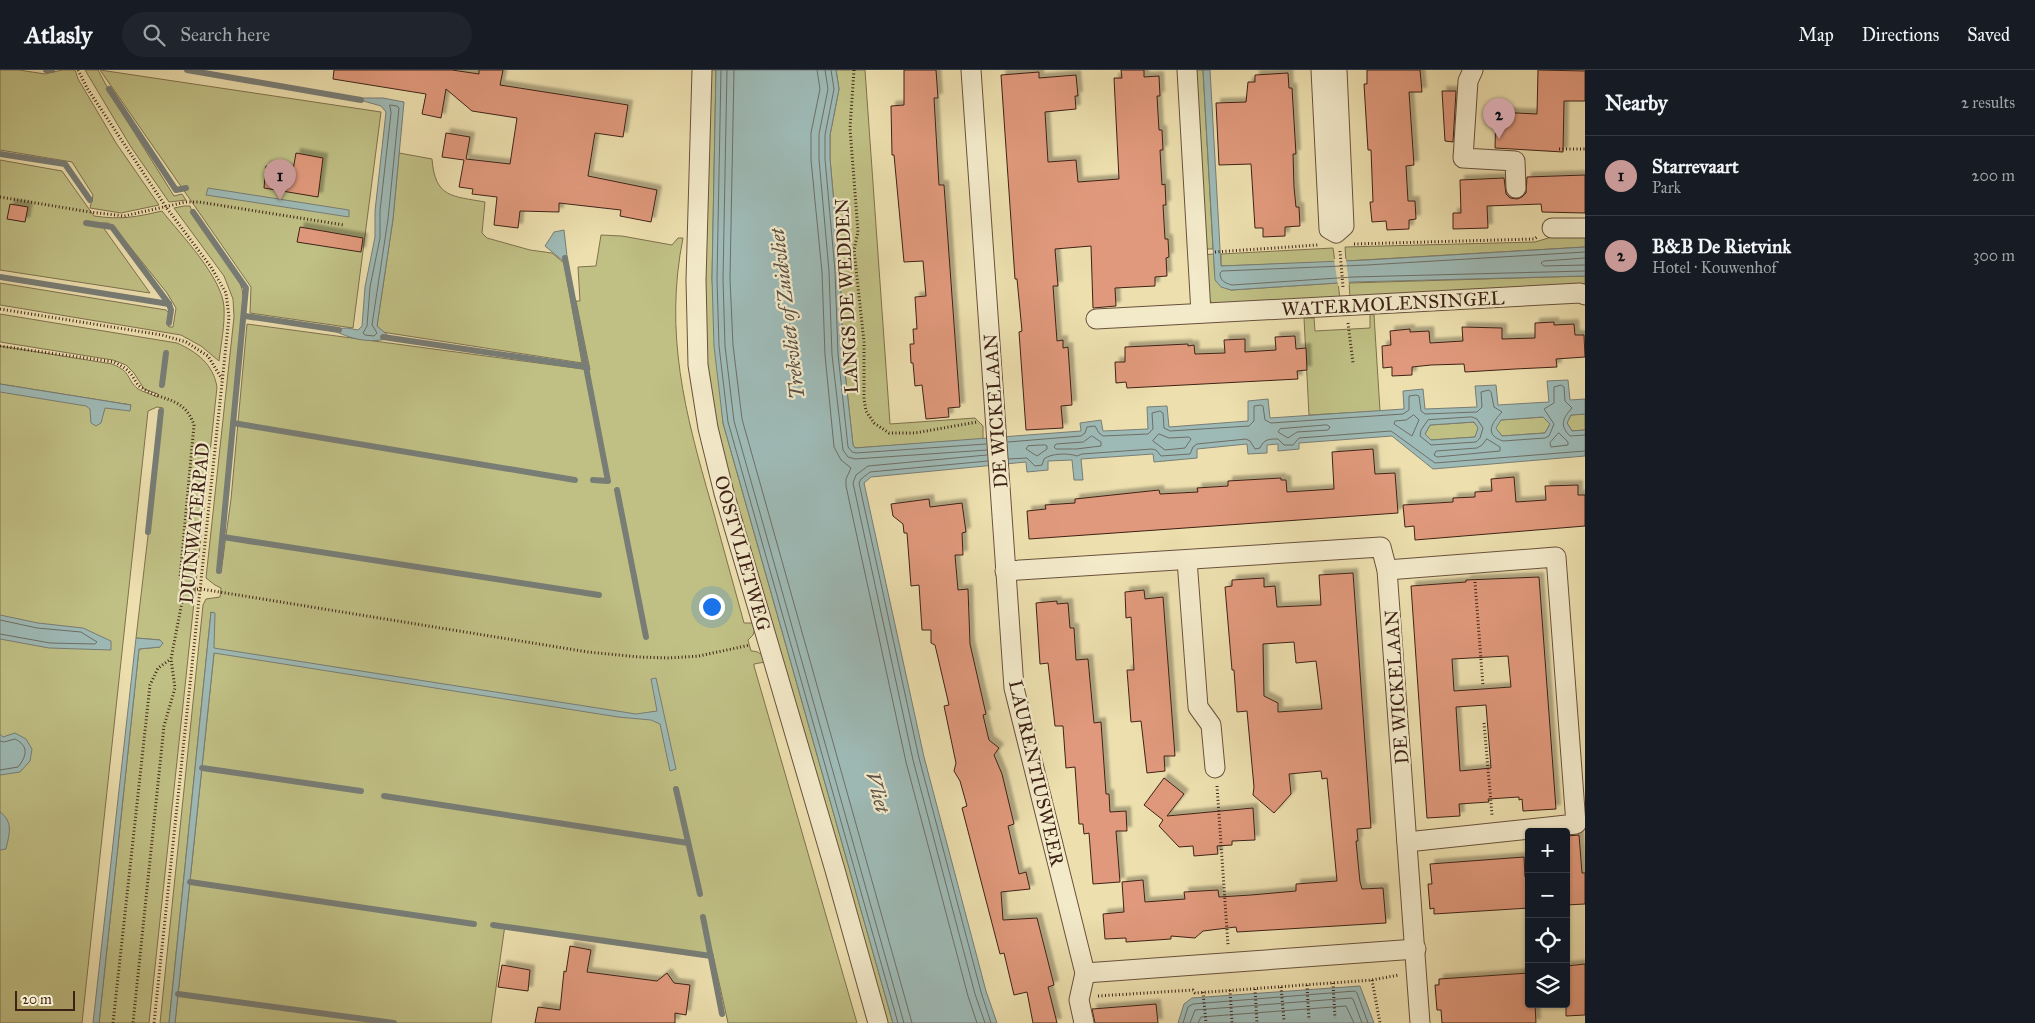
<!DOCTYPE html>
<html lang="en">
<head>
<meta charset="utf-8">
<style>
	body { margin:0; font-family:"IM FELL Great Primer",serif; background:#20242c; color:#f1f3f6 }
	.controls { position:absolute; right:15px; bottom:15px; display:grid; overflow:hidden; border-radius:5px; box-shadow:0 1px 4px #0004 }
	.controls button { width:45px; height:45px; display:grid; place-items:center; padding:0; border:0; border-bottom:1px solid #363941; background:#171b24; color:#f1f3f6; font:25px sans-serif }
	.scale { position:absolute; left:15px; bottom:12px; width:60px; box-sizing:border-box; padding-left:5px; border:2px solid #3e2216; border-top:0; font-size:14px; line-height:18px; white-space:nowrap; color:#3e2216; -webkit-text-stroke:4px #f3eaca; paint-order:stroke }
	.you { position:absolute; left:711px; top:536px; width:18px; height:18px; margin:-12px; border:4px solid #fff; border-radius:50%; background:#1a73e8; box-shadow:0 0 0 8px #1a73e833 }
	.badge { display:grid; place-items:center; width:32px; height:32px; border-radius:50%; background:#c59692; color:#111; font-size:16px; font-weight:700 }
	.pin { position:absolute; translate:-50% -41px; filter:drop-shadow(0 1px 2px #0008) }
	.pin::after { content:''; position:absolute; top:26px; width:18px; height:15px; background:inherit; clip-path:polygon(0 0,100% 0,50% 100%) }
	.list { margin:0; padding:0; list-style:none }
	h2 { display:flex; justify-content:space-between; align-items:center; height:65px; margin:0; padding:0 20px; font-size:21px }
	h2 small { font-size:16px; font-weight:400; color:#9ea1a6 }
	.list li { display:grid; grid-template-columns:32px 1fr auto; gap:15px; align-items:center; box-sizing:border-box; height:80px; padding:0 20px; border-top:1px solid #363941 }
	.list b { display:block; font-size:19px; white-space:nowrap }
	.list p { margin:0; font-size:16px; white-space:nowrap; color:#9ea1a6 }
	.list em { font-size:16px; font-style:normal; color:#9ea1a6 }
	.icon { flex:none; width:28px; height:28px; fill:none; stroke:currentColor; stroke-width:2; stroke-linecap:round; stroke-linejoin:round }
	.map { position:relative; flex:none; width:1585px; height:953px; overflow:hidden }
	header { display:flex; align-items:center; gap:30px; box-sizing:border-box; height:70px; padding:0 25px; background:#171b24; border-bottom:1px solid #363941 }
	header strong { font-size:24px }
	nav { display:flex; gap:28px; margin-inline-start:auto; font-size:18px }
	.search { width:350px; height:45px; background:#20242c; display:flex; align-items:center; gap:12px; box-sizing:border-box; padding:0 18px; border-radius:28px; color:#9ea1a6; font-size:19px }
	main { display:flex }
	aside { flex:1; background:#171b24 }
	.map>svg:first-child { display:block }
</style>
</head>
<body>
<header>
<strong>Atlasly</strong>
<div class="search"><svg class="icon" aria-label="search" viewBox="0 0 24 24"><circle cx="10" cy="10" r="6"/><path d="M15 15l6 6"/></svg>Search here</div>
<nav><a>Map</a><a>Directions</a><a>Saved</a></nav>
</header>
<main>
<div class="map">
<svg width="1585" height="953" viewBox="0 0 1585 953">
	<defs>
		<filter id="shadow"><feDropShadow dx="4.5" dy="-4.5" stdDeviation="1" flood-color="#0004"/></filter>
	</defs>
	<rect width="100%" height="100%" fill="#eddfae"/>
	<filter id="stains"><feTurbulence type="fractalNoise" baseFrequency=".004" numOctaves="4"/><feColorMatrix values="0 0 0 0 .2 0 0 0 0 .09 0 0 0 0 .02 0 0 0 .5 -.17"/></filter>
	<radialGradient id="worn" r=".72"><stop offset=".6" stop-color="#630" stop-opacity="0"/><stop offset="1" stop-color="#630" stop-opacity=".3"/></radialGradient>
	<!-- green -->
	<g fill="#c0c085" stroke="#7f714e">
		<polygon points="0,0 19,0 45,4 62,0 75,0 78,9 116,73 159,135 121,143 90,138 93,125 72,92 0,80"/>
		<polygon points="85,0 98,0 114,30 174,126 182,124 186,130 169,132 131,77"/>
		<polygon points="100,0 381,42 353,258 250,243 251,217"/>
		<polygon points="710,0 716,0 712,209 723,353 893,953 887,953 730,409 715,346 706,285 704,240"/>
		<polygon points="836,0 865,0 890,354 975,348 983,356 983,369 855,378 853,375 843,284 840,201 830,89 830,65 839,19"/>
		<polygon points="1192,0 1203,0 1213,179 1202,179"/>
		<path d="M399,83L432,89C435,128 452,126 485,132L482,163L487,168L530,180L552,183L564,193L582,293L382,262L377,256L393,149Z"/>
		<path d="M0,90L62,101L94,146C122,150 136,147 162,141C181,165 222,207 224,237C225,255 221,274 219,291L201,276L181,265L0,235V213L166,240L169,243L167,254L169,257H173L176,238L167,223L114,157L108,153H100L150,223L0,200Z"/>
		<path d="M184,136H190C200,166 232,189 241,216C243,221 243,227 243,232L222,495L231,429L247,254L590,300L576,231H580L578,197L596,196L601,165L622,166L672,175L678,168H683C664,263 685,343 711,433C722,473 733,513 744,553H752L755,559L753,565L748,570L751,581C759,581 762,584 765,592L754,594V596L857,953H728L713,885L505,855L491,953H175L214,583L211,542L169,953H160L203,535L206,529L220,527L221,518L215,515L206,508L234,247L233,229L224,206L174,138Z"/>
		<polygon points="1585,164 1585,177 1346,191 1345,177 1535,172 1555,166"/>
		<polygon points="1333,178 1335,192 1221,196 1221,184"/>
		<path d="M1214,184C1215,203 1211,214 1231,220L1338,213L1340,229L1214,234L1208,230L1202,185Z"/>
		<polygon points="1585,206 1585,219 1350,227 1349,213"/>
		<path d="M0,244L177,273C197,282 213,294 217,317L149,953H99L139,579L160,577V570L136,568L163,338L157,337L148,341L82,953H0V317L131,335L0,314V276L112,294C132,302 126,309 138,319C143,322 151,324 157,327L158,324L144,319L134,303L126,295L113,290L0,272Z"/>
		<polygon points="1370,244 1374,245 1380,341 1309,345 1304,248 1314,248 1315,261 1370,258"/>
		<polygon points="1585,344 1585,360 1572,361 1567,353 1571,345"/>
		<polygon points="1543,347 1550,354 1545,363 1502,366 1495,358 1500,350"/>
		<polygon points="1474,352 1479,358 1475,367 1431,370 1425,364 1430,355"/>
	</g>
	<!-- water -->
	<g fill="#9ebab6" stroke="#787d76" fill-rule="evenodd">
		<path d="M716,0H836L839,19L830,65V89L840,201L843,284L853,375L855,378L1081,361L1080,353L1101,350L1103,361L1148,359L1147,337L1167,336L1169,357L1248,351V331L1268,329L1270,348L1404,339L1403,321L1423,319L1425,339L1477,337L1475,316L1496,315L1498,335L1549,332L1547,311L1568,310L1570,330L1585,329V344L1571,345L1567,353L1572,361L1585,360V386L1433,399L1392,366L1299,373V379L1278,381V374L1267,375V383L1248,384L1247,374L1197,379V388L1154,392L1153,384L1081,389L1083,410H1074L1072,390L1048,391V400L1027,402L1026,392L871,407L864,413L924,687L986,921L997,953H893L723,353L714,276L712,209ZM1543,347L1550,354L1545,363L1502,366L1496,358L1501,350ZM1474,352L1478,358L1475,367L1431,370L1425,364L1430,355Z"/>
		<polygon points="1203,0 1210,0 1221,196 1367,190 1585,177 1585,206 1353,212 1231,220 1221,217 1215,210"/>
		<path d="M353,28H383L404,32L393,149L377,256L391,268C369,274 350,269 331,259L347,258L358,260L362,256L365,217L375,167V141L386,42L381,36Z"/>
		<polygon points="208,118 349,140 349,147 206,125"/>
		<polygon points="564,160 568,195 545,176 554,162"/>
		<polygon points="0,314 131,335 130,341 105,338 101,353 96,356 91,353 90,339 86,336 0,322"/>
		<polygon points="211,542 215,543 214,578 636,644 657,641 651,609 656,608 676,699 670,701 660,654 651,650 618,647 214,583 175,953 169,953"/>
		<polygon points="0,545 38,553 83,558 111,571 111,580 49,578 0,569"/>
		<polygon points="136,568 160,570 163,573 160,577 139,579 99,953 93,953"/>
		<polygon points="15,663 26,669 32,679 30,691 20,702 0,705 0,664 3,667"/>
		<path d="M0,742C14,752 9,765 6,779L0,780Z"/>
		<polygon points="1360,916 1374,953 1178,953 1184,934 1192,928"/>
	</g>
	<!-- pier -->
	<polygon fill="#eddfae" points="1334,189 1346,189 1349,215 1338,216"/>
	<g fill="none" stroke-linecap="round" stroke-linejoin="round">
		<!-- shore -->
		<g stroke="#6e6e66" stroke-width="1">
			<polyline points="721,0 717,209 719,276 728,352 898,953"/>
			<polyline points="727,0 723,209 725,276 734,351 904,953"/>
			<polyline points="734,0 730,209 733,275 742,349 912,953"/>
			<polyline points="817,0 820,19 811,63 811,90 822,202 825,285 834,377 841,390 851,398 846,409 846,416 906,692 968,926 977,953"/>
			<polyline points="825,0 828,19 819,64 819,89 829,201 832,285 843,380 848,387 855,389 987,380"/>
			<polyline points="831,0 834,19 825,65 825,89 835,201 838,284 848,377 852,382 856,383 986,374"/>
			<polygon points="390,35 397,36 399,38 388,149 372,255 377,263 374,266 365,265 363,263 367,256 370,217 380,168 380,141 391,43"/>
			<path d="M1585,182L1367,195L1222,201L1220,203C1220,211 1225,213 1232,215L1353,207L1585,201"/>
			<polyline points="1585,188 1544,191 1541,193 1544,196 1585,195"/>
			<polygon points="1414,345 1419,350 1412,366 1394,354 1395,351 1406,350"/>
			<polygon points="1472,347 1477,349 1483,358 1480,368 1476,372 1431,375 1420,366 1421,360 1428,350"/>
			<polygon points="1327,355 1330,357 1328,360 1297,362 1288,368 1278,362 1280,359"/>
			<polygon points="1559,363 1568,372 1568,375 1551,377 1550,373"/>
			<polygon points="1159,364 1169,368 1189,367 1191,369 1185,378 1165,380 1153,371"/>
			<polygon points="1092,366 1101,372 1101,376 1076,379 1056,379 1054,377 1056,374 1083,372"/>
			<polygon points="1487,369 1500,377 1500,381 1437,387 1434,385 1436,381 1477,378 1482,375"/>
			<path d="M1008,372L1081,366L1085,363L1087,357L1095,356L1099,363L1103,366L1148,364L1153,359L1152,343L1160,341L1163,343L1164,358L1170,361L1249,356L1254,351V336L1261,335L1263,336L1265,350L1271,353L1403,344L1409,340V326L1416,325L1419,326L1421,341L1425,344L1477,342L1482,337L1481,322L1489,320L1491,322L1494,337L1502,342C1494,351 1482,364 1503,371L1545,368L1549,366L1554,354L1544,339L1554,333V317L1561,315L1564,317L1565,331L1572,338C1563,348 1559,355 1570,366L1585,365"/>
			<polygon points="1045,375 1047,376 1047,379 1037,386 1026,379 1028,376"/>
			<path d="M1009,389L1027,388L1035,396L1042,395L1044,389C1051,383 1069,383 1077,386L1082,384L1152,379L1156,380L1161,386L1190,384L1193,377L1197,374L1246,369L1250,371L1255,379L1260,378C1264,369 1269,369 1278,369L1284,375H1293L1299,368L1391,361L1435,393L1585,381"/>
			<polyline points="988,391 870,402 861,409 859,413 919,688 981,922 991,953"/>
			<polyline points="0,550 37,558 81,562 97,572 95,574 50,573 0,564"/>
			<path d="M0,671L4,672L15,669C29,676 27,686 18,697L0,700"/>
			<polyline points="985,953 975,924 913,690 853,413 856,405 868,396 987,385"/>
			<polyline points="1183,953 1188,937 1193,934 1355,921 1357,923 1368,953"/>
			<polyline points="1190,953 1195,940 1351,928 1353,929 1362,953"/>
			<polyline points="1198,953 1201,947 1346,936 1354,953"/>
		</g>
		<!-- stream -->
		<g stroke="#787d76" stroke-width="6">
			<polyline points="46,0 52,0"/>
			<polyline points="187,0 361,30"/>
			<polyline points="109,19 176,120 186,118"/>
			<polyline points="0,84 65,94 90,130"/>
			<polyline points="193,142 246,218 219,501"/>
			<polyline points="86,153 112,157 169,234 171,240 169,253"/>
			<polyline points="565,188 608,411 593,410"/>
			<polyline points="0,207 169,234"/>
			<polyline points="245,246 339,260"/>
			<polyline points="383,267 587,297"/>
			<polyline points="162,315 166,283"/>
			<polyline points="233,353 575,410"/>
			<polyline points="617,420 646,567"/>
			<polyline points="148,462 161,341"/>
			<polyline points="223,467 599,525"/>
			<polyline points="202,698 361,721"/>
			<polyline points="676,719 700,824"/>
			<polyline points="384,726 688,773"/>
			<polyline points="190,812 474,854"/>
			<polyline points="703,847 722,944"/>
			<polyline points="493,855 711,886"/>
			<polyline points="178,924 394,953"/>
		</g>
	</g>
	<!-- building -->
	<g fill="#e0997c" stroke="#3e2216" fill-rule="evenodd" filter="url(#shadow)">
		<polygon points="334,0 452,0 479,4 479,0 503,0 500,15 628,35 623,67 595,63 588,106 657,120 651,152 620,146 621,140 559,133 559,142 520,141 518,158 494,155 497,127 472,124 473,119 459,117 464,90 442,87 446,63 470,67 466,89 510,94 517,48 472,41 446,19 441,48 422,44 426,24 333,9"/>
		<polygon points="904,0 936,0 938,28 934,28 939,115 944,115 960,337 948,338 949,347 926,349 922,315 915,316 913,293 911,293 910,274 914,274 913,259 917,259 915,227 926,226 923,191 904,192 894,85 892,85 891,36 904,35"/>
		<polygon points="1121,0 1144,0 1144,7 1159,6 1160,26 1157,26 1159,60 1162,60 1163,80 1160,80 1162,115 1165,114 1166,135 1163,135 1165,169 1168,169 1169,187 1166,188 1167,206 1155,207 1155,216 1115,218 1116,236 1093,238 1091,176 1055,179 1058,216 1053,216 1057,271 1063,270 1063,278 1068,277 1072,335 1061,336 1063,358 1026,360 1019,262 1022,261 1017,209 1015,209 1001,5 1039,2 1039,8 1076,5 1078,26 1075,26 1076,39 1045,42 1048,92 1076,90 1078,112 1119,109 1114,8 1122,8"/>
		<polygon points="1367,0 1420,0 1422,22 1409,22 1414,95 1406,96 1408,131 1415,131 1416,149 1409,150 1409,159 1387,160 1386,151 1372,152 1370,132 1373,132 1371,80 1368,80 1364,14 1367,14"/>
		<polygon points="1538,0 1585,1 1585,31 1564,31 1563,82 1495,78 1496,42 1537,44"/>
		<polygon points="1288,3 1289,18 1292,18 1296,84 1293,84 1294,117 1296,137 1299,137 1300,156 1285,157 1285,166 1263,167 1263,158 1255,158 1251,94 1219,95 1216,33 1246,32 1248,12 1255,12 1255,5"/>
		<polygon points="1442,21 1456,21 1453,72 1445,71"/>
		<polygon points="296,83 323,88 318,127 264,118 266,96 293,100"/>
		<polygon points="1585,105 1585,143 1542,142 1541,134 1487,136 1488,158 1453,159 1453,143 1461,143 1460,110 1504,108 1506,124 1510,128 1517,129 1522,127 1526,123 1527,107"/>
		<polygon points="10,134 28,137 25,152 7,149"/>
		<polygon points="300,157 363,168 361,182 297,172"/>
		<polygon points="1554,252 1554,255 1574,254 1575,265 1584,265 1585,287 1556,289 1557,297 1515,299 1465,302 1464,294 1431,295 1412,297 1412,305 1392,306 1392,297 1383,298 1382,276 1391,275 1390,261 1410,259 1410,262 1429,261 1430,273 1463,271 1462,257 1502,258 1502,269 1535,268 1535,253"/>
		<polygon points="1295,266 1296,279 1306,278 1307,300 1297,301 1298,309 1127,318 1126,312 1116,313 1115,292 1125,292 1125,277 1188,274 1188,276 1194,275 1195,284 1225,283 1224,270 1245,269 1245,282 1276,280 1275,267"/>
		<polygon points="1373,379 1375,404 1395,403 1398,443 1029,469 1027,441 1046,439 1045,435 1075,433 1075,429 1159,420 1160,424 1198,422 1197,418 1228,416 1228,411 1281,408 1281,410 1286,410 1287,422 1334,419 1332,382"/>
		<polygon points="1514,407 1516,432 1546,430 1545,416 1578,415 1578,425 1585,425 1585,456 1415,470 1414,456 1405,457 1403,435 1453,432 1453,428 1475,427 1475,422 1492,421 1491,409"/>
		<polygon points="929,429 930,437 962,433 966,462 962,463 963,485 955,485 958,520 968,519 970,574 986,644 983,645 989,670 999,678 994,685 1002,704 1014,754 1008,756 1019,804 1026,802 1030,819 1001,822 1003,850 1037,848 1054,915 1048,917 1057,953 1033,953 1027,922 1014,925 1004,883 1000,884 962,738 967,736 960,711 954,701 956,693 944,636 949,635 935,575 931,573 931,560 922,560 919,515 911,516 907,463 904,463 903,454 893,446 891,434"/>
		<path d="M1353,503L1371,758L1357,759L1358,771H1356L1360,812L1362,819L1383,818L1386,853L1237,862L1236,857L1203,861L1195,868L1171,866V869L1126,872V868L1105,869L1103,844L1124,842L1122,812L1143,810L1145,832L1185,829L1184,822L1218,820L1219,827L1251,825L1296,821V814L1337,811L1327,708L1322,709L1321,701L1289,704L1291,724L1274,743L1253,725L1254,717L1247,641L1237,642L1234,600H1232L1225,517L1232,516V510L1264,508V517L1275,516L1277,537L1321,535L1319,505ZM1294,572L1296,593L1316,591L1322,639L1278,642V633L1264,626L1263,574Z"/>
		<path d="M1539,507L1556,739L1523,741L1522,729L1519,730V727L1488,729L1489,732L1459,734L1460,746L1427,748L1411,516L1466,512V510ZM1508,586L1511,617L1454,621L1452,589ZM1486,635L1491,698L1460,701L1456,637Z"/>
		<polygon points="1144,520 1145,529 1163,527 1175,686 1164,686 1165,701 1147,703 1141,651 1131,652 1127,600 1134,600 1131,547 1126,548 1125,522"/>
		<polygon points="1057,531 1057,534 1068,533 1070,558 1074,558 1076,590 1088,589 1094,653 1101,652 1106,724 1109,724 1110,742 1126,741 1127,761 1116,761 1120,812 1093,814 1089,763 1084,764 1083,754 1079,754 1075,697 1066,698 1063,656 1055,656 1048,593 1040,594 1036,533"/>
		<polygon points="1164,708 1184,724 1167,746 1253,738 1255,770 1232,771 1232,775 1217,776 1218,784 1194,786 1193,776 1179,777 1159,756 1163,750 1144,735"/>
		<polygon points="1579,765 1582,803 1585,803 1585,834 1566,835 1566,766"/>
		<polygon points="1524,787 1525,807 1529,807 1529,838 1434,844 1434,838 1430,839 1428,814 1432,814 1430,794"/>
		<polygon points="570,876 591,880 587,902 657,911 667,903 674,913 690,915 686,945 675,943 675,953 535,953 538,937 560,940 564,901 566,902"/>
		<polygon points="1585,894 1585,945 1566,946 1566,896"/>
		<polygon points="502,895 530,900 528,921 498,917"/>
		<polygon points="1529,903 1529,934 1535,934 1536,953 1442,953 1441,940 1437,940 1435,915 1439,915 1439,909"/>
		<polygon points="1156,934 1158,953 1095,953 1092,939"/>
	</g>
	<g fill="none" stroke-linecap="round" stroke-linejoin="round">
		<!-- minor casing -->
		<g stroke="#6a513c" stroke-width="21">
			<g id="minor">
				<polyline points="702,0 696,210 698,295 708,358 724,423 835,800 878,953"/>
				<polyline points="971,0 1014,618 1085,903 1416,879"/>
				<polyline points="1187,0 1201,243"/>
				<polyline points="1321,0 1329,159 1336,163 1344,156 1337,0"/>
				<polyline points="1473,0 1468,11 1463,88 1515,91 1516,118"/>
				<polyline points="1552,158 1585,158"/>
				<polyline points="1096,249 1580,223 1585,225"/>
				<polyline points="1187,490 1198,637 1211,655 1215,698"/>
				<polyline points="1387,500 1556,487 1576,754 1407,772"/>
				<polyline points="1005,501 1381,477 1387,500 1420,953"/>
				<polyline points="1084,953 1079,930 1085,903"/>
			</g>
		</g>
		<!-- path -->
		<g stroke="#3e2216" stroke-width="3" stroke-dasharray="1 2.5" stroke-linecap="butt">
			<polyline points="78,0 87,18 166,137 211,197 226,223 229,247 154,953"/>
			<polyline points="854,0 850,58 858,162 854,180 864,272 864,329 866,341 874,353 889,363 915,363 977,352"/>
			<polyline points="1559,79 1585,79"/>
			<polyline points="0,127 90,142 124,146 186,132 199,132 344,155"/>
			<polyline points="1354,174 1534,169 1537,167"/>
			<polyline points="1340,181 1343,217"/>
			<polyline points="1215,182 1318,175"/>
			<polyline points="0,239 162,265 186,272 208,286 222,309"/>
			<polyline points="1348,253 1353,293"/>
			<path d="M0,276L114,292C120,295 126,298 130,303C135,308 136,315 142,318C163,332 184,326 194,355L180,507L183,520L182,532L171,589L175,618L164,656L133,953"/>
			<polyline points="1475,512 1483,616"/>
			<polyline points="183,520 201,519 588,582 639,587 669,588 699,586 750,575"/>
			<polyline points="1484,653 1492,745"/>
			<polyline points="1217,716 1228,875"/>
			<polyline points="1372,910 1380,953"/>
			<polyline points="1333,913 1335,948"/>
			<polyline points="1307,915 1309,950"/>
			<polyline points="1281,917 1284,950"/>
			<polyline points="1255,919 1257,953"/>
			<polyline points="1230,920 1232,953"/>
			<polyline points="1203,922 1206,953"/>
			<polyline points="1098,926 1193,920 1195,923 1372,910 1399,905"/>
			<polyline points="113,953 150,615 158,598 171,589"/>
		</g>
		<!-- minor -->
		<use href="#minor" stroke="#f3eaca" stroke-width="19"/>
	</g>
	<g text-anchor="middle" stroke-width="4.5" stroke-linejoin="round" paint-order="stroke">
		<!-- street labels -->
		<g font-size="19" fill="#3e2216" stroke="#f3eaca">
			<text transform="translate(846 226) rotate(-93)" y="7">LANGS DE WEDDEN</text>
			<text transform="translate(1393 233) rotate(-3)" y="7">WATERMOLENSINGEL</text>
			<text transform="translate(995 341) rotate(-94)" y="7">DE WICKELAAN</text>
			<text transform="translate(194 453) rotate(-84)" y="7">DUINWATERPAD</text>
			<text transform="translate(743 483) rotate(74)" y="7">OOSTVLIETWEG</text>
			<text transform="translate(1396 617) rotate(-94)" y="7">DE WICKELAAN</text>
			<text transform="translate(1037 703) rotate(77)" y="7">LAURENTIUSWEER</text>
		</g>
		<!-- water labels -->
		<g font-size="20" font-style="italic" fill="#5b5046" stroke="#f3eaca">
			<text transform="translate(787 244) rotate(-97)" y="7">Trekvliet of Zuidvliet</text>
			<text transform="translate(878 722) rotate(75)" y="7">Vliet</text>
		</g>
	</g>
	<rect width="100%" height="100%" filter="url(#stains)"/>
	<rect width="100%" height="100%" fill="url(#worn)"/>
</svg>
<div class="controls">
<button>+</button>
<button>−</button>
<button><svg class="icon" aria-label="locate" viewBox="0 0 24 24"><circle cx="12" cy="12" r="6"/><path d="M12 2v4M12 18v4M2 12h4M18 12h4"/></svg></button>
<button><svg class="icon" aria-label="layers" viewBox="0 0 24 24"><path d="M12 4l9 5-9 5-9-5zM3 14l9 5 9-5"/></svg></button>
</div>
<div class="scale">20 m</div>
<div class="you"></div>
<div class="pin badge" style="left:280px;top:130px">1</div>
<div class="pin badge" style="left:1499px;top:69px">2</div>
</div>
<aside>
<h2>Nearby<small>2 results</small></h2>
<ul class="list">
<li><span class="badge">1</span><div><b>Starrevaart</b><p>Park</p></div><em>200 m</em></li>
<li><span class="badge">2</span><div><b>B&amp;B De Rietvink</b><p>Hotel · Kouwenhof</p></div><em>300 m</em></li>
</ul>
</aside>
</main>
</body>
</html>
